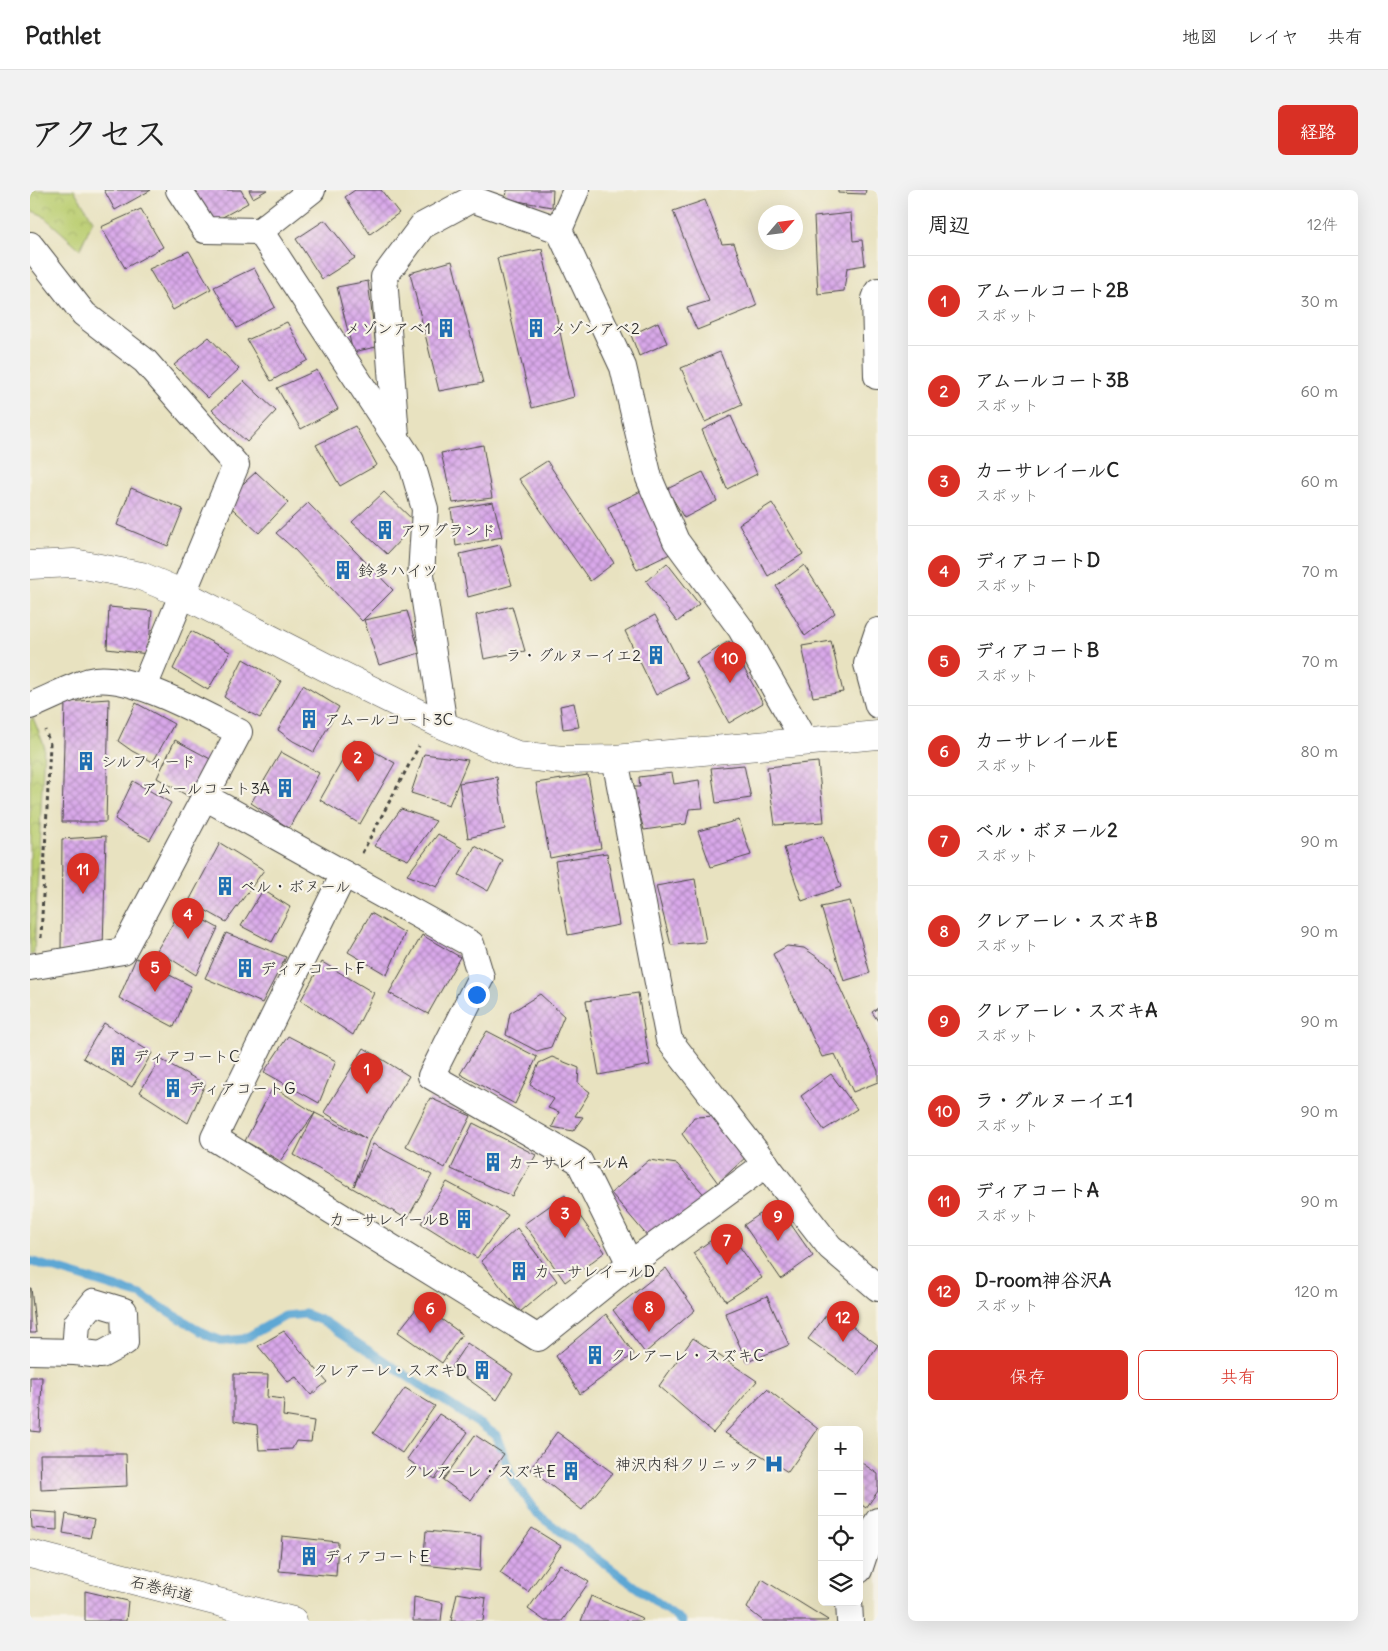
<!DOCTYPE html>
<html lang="ja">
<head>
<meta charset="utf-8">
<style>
	body { margin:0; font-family:Delius,"Klee One",sans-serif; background:#f2f2f2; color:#222 }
	.controls { position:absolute; right:15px; bottom:15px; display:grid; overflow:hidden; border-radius:8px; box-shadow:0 5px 20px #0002 }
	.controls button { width:45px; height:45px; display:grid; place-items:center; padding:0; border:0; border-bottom:1px solid #e0e0e0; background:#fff; color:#222; font:25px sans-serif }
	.compass { position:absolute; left:728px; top:15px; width:45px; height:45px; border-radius:50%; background:#fff; box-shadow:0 5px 20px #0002; rotate:62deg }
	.you { position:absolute; left:446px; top:804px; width:18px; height:18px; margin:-12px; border:4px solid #fff; border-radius:50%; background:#1a73e8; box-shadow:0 0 0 8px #1a73e833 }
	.badge { display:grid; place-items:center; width:32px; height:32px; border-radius:50%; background:#d93025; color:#fff; font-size:16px; font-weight:700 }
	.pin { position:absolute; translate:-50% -41px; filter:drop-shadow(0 1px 2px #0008) }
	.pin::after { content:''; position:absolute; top:26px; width:18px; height:15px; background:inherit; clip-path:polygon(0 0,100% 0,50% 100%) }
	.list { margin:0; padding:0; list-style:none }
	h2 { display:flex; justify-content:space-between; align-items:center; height:65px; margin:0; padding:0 20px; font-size:21px }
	h2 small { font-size:16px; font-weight:400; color:#767676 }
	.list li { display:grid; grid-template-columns:32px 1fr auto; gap:15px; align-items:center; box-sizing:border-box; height:90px; padding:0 20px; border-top:1px solid #e0e0e0 }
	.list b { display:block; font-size:19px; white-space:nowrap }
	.list p { margin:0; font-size:16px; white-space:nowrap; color:#767676 }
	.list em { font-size:16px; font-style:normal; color:#767676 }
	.actions { display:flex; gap:10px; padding:15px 20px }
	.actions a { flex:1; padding:11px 0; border:1px solid #d93025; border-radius:8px; text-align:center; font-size:18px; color:#d93025 }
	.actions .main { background:#d93025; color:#fff }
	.icon { flex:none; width:28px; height:28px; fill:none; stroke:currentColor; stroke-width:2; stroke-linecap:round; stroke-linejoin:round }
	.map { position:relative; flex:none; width:848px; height:1431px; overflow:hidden; border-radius:8px }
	header { display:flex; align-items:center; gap:30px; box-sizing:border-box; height:70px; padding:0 25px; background:#fff; border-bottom:1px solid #e0e0e0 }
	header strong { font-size:24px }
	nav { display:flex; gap:28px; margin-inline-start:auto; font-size:18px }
	.intro { display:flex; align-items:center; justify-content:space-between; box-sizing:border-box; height:120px; padding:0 30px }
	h1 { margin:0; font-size:35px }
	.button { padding:12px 22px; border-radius:8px; background:#d93025; color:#fff; font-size:18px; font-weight:700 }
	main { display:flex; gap:30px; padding:0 30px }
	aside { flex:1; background:#fff; border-radius:8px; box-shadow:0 5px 20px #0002 }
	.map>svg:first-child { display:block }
</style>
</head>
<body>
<header>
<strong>Pathlet</strong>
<nav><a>地図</a><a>レイヤ</a><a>共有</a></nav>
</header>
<div class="intro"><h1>アクセス</h1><a class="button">経路</a></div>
<main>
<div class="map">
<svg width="848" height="1431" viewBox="0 0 848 1431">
	<defs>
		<pattern id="park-crowns" width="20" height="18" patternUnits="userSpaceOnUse" patternTransform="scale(1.25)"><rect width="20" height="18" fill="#bacd70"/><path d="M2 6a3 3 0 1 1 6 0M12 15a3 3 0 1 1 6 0" fill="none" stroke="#a0b061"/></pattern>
		<pattern id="building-cross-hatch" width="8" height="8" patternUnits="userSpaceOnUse" patternTransform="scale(1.25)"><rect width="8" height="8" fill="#d9a8ea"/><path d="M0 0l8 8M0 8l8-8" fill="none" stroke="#b089be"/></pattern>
	</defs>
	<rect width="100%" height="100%" fill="#f7f3e8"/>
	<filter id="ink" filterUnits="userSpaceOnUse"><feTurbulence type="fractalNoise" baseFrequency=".02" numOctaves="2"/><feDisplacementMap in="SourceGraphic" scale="10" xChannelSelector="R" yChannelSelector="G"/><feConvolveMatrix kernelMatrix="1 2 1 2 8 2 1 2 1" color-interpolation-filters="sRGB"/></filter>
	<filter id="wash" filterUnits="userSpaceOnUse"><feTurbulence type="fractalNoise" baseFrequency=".0096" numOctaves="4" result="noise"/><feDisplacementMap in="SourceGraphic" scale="20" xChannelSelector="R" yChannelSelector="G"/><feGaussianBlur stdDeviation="1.12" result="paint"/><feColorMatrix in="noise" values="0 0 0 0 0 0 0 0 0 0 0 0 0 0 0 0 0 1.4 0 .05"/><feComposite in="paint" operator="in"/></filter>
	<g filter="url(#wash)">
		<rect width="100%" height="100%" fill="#e8e2c0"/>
		<!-- park -->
		<g fill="url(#park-crowns)" stroke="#727c4e">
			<polygon points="0,0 44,0 63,30 50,59 12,25 0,20"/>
			<polygon points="3,528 14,555 4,764 0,765 0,530"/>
		</g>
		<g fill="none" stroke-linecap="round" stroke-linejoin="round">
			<!-- stream -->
			<polyline stroke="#5da7d4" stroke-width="9" points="0,1071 111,1105 179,1146 192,1151 214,1149 255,1126 275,1124 295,1132 466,1245 483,1290 507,1324 652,1431"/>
		</g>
		<g id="blocks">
			<!-- building -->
			<g fill="url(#building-cross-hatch)">
				<polygon points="74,0 121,0 85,20"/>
				<polygon points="161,0 211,0 218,13 180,34"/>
				<polygon points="219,0 237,0 223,8"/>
				<polygon points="325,0 351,0 369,23 340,44 315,7"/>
				<polygon points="477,0 523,0 522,17 476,9"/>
				<polygon points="808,0 836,0 835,4 808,3"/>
				<polygon points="675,10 692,54 704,53 727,116 667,140 657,118 679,111 643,21"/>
				<polygon points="111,19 133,57 95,78 71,37"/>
				<polygon points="821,23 823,51 832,50 835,75 817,78 814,101 788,104 784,27"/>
				<polygon points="295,30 325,68 292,89 266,49"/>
				<polygon points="512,59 544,207 502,218 467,68"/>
				<polygon points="159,61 181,99 143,120 119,79"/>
				<polygon points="422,71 453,193 409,201 380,83"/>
				<polygon points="224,78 245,117 207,138 184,97"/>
				<polygon points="338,91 346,157 323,162 307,97"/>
				<polygon points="257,132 278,170 241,191 217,150"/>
				<polygon points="628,132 637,153 609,166 601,145"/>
				<polygon points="179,147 209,179 178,208 144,175"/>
				<polygon points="690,162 712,215 675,232 651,178"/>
				<polygon points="287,180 308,219 271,239 247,198"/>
				<polygon points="214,191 246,221 217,252 182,220"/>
				<polygon points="701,226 727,284 697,299 672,240"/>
				<polygon points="325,236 347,275 310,296 286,255"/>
				<polygon points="453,255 462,308 423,313 411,263"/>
				<polygon points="517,271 584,373 560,391 489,289"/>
				<polygon points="226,282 258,312 229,343 194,311"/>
				<polygon points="673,282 687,311 654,328 637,299"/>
				<polygon points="101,298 153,319 138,356 87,335"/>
				<polygon points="611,301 640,364 607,380 578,317"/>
				<polygon points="354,302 386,333 357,364 322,332"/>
				<polygon points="463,312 472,347 426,356 421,319"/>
				<polygon points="278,313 363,400 332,431 264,359 246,343"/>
				<polygon points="742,313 773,364 738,386 709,334"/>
				<polygon points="470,355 482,395 438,407 430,364"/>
				<polygon points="637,373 669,414 647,432 616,391"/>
				<polygon points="774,375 805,423 775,446 746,396"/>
				<polygon points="482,416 495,461 454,469 446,425"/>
				<polygon points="79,417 122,421 118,464 77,459"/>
				<polygon points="377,421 390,463 349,475 334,430"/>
				<polygon points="625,425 658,489 626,505 595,441"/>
				<polygon points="161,441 200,462 178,500 143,479"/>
				<polygon points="699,451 733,513 699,533 666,472"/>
				<polygon points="801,451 813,502 783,507 772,456"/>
				<polygon points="213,469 251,491 230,528 209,517 194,507"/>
				<polygon points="273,495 309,517 284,562 263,551 248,540"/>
				<polygon points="79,509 76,632 32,632 35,512"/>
				<polygon points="106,513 144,534 123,572 102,561 88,551"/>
				<polygon points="544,513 549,537 533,539 530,516"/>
				<polygon points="145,550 184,571 163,609 127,588"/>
				<polygon points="324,550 365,573 330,634 290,610"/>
				<polygon points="251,562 289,583 259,638 221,613"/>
				<polygon points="394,564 438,570 419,615 381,603"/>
				<polygon points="788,572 794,632 745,635 737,577"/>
				<polygon points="714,575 721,608 686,613 681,578"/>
				<polygon points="642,583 644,594 669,590 673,618 659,619 656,634 614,640 602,597 610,597 609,587"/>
				<polygon points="558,585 571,658 520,668 506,593"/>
				<polygon points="467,587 475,639 438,648 429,593"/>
				<polygon points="103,591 141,613 120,650 99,639 85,629"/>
				<polygon points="371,619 406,631 378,670 344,656"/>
				<polygon points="709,630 721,665 681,677 668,641"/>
				<polygon points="408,644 432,658 407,697 377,685"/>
				<polygon points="76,646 73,759 31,761 32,649"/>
				<polygon points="793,646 811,697 772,711 754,658"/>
				<polygon points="190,653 234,680 196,732 159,711"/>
				<polygon points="445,656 473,671 458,701 429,685"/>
				<polygon points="577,663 589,735 538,745 525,671"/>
				<polygon points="665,689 676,752 641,755 626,696"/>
				<polygon points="233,700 260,717 242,752 211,736"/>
				<polygon points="820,711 840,783 814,791 791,717"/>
				<polygon points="152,718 188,738 166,785 127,760"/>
				<polygon points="341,723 375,743 357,785 318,762"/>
				<polygon points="196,743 256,767 232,813 175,788"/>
				<polygon points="392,745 430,767 398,824 359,803"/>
				<polygon points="757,756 774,758 800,776 848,881 848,892 823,902 805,864 792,867 743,764"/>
				<polygon points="106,768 161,796 144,837 89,808"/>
				<polygon points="292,772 344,803 323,845 271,810"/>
				<polygon points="608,803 620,875 569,885 556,811"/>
				<polygon points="510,804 534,826 521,857 507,861 476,845 480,823"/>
				<polygon points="848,818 848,831 842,822"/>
				<polygon points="74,833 122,863 102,897 53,868"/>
				<polygon points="457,841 507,867 485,914 430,884"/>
				<polygon points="258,846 306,871 289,913 234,882"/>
				<polygon points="334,858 379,886 339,951 324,996 343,954 402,985 377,1029 264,965 285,923 250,971 215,951 243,897 285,923 336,949 294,922"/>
				<polygon points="522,867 549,878 548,893 560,902 545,926 553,927 543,941 522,937 529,922 518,918 524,909 500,895 509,873"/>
				<polygon points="130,869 175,894 158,933 110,902"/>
				<polygon points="801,884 827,919 794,940 771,906"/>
				<polygon points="400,908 441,926 415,978 376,956"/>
				<polygon points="689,926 718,965 688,993 652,944 664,927"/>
				<polygon points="443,933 506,965 482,1006 421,979"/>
				<polygon points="619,970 647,974 678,1009 618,1047 581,1003"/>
				<polygon points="417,992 478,1025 447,1068 391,1033"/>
				<polygon points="535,1005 575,1062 535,1092 494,1034"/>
				<polygon points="746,1013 783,1066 751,1089 714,1035"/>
				<polygon points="487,1038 527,1091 490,1122 451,1071"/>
				<polygon points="697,1039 732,1088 696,1111 663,1063"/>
				<polygon points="636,1078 665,1120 615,1163 583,1120"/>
				<polygon points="0,1098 1,1098 6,1143 0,1143"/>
				<polygon points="737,1106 759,1155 717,1172 695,1123"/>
				<polygon points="390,1114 432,1144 412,1173 368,1142"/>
				<polygon points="800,1120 848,1155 828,1185 778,1149"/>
				<polygon points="576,1124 604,1164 550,1204 526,1166"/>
				<polygon points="254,1141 297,1192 281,1205 266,1187 258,1192 228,1156"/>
				<polygon points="663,1148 727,1191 683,1243 629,1196"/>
				<polygon points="437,1153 483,1184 467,1210 421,1177"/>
				<polygon points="204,1184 238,1185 237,1207 254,1209 253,1226 284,1231 281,1252 266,1251 262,1259 229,1260 227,1235 204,1231"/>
				<polygon points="0,1187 12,1187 10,1242 0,1241"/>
				<polygon points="375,1198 405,1216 372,1263 343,1243"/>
				<polygon points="737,1199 788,1239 758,1282 695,1243"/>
				<polygon points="409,1224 438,1242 405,1289 377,1269"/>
				<polygon points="527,1242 583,1283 552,1320 500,1279"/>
				<polygon points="445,1245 474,1264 441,1310 413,1290"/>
				<polygon points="10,1264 96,1264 97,1296 11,1300"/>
				<polygon points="829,1271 848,1284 848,1301 836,1318 829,1313"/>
				<polygon points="1,1321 27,1323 27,1340 2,1338"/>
				<polygon points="36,1324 64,1330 60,1348 33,1343"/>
				<polygon points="502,1338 531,1356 498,1402 470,1383"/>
				<polygon points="396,1341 451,1346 450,1381 393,1375"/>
				<polygon points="252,1346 308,1352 306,1386 249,1381"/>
				<polygon points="530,1374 559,1392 532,1431 515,1431 498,1419"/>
				<polygon points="732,1389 798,1430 797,1431 733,1431 717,1418"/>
				<polygon points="55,1401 98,1411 96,1431 55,1431"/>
				<polygon points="427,1403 456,1408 453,1431 421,1431"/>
				<polygon points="561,1406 612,1428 611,1431 551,1431"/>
				<polygon points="384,1407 413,1413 411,1431 383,1431"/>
			</g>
		</g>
	</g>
	<g filter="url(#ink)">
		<use href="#blocks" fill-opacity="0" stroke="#474641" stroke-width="1"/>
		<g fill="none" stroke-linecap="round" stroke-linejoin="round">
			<!-- street casing -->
			<g stroke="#474641" stroke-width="28">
				<g id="street">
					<polyline points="149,0 175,40 230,41 282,0"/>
					<polyline points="546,0 529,40 593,177 619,288 646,351 711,439 775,552"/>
					<polyline points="230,41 381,271 395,319 391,385 414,536"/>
					<polyline points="0,55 54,124 115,171 206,275 114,497"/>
					<polyline points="847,186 845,109 848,101"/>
					<polyline points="366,246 354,87 392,36 442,9 529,40"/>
					<polyline points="848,441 837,474 848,515"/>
					<path d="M0,516C20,508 40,497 60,491C98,481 174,525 209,542L93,761L0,777"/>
					<polyline points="585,569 639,850 800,1057 848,1098"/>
					<polyline points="175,607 441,754 451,787 401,886 549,971 600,1074"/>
					<polyline points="314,684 184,948 508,1148 600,1074 736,974"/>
					<polyline points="0,1161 45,1162 71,1165 95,1152 94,1121 64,1112 47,1133 45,1162"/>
					<polyline points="829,1380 841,1344 848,1331"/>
					<polyline points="819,1412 820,1431"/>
				</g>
			</g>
			<!-- secondary casing -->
			<g stroke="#474641" stroke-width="29">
				<g id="secondary">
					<polyline points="0,375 44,373 111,386 151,403 307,483 414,536 487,565 532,570 585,569 848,545"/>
					<polyline points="0,1364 263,1431"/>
				</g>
			</g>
			<!-- path -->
			<g stroke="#474641" stroke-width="3" stroke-dasharray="4 4" stroke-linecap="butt">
				<polyline points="332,663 389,556"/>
				<polyline points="11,748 20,554 15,540"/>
			</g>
			<!-- street -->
			<use href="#street" stroke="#fff" stroke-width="26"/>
			<!-- secondary -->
			<use href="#secondary" stroke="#fff" stroke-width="28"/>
		</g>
	</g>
	<!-- icons -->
	<defs>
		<g id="building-bare" transform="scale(1.5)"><path d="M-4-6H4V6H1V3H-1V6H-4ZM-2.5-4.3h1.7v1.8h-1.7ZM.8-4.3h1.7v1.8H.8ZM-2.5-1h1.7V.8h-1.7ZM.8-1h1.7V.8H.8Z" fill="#1f6fb2" stroke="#f7f3e8" stroke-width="2.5" paint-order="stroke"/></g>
		<g id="hospital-bare" transform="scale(1.5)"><path d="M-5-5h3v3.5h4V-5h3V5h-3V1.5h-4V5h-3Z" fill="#1f6fb2" stroke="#f7f3e8" stroke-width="2.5" paint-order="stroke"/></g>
	</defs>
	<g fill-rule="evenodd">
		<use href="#building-bare" x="416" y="138"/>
		<use href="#building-bare" x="506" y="138"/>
		<use href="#building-bare" x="355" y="340"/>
		<use href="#building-bare" x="313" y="380"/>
		<use href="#building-bare" x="626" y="465"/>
		<use href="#building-bare" x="279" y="529"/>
		<use href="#building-bare" x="56" y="571"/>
		<use href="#building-bare" x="255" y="598"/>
		<use href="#building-bare" x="195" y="696"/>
		<use href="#building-bare" x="215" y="778"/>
		<use href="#building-bare" x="88" y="866"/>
		<use href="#building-bare" x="143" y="898"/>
		<use href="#building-bare" x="463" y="972"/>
		<use href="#building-bare" x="434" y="1029"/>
		<use href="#building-bare" x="489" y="1081"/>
		<use href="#building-bare" x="565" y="1165"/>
		<use href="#building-bare" x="452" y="1180"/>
		<use href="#hospital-bare" x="744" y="1274"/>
		<use href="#building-bare" x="541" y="1281"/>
		<use href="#building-bare" x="279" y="1366"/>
	</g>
	<g text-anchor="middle" stroke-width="4.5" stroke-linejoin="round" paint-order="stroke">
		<!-- poi labels -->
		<g font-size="16" fill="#2b2b2b" stroke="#f7f3e8" text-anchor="start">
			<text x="401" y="144" text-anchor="end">メゾンアベ1</text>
			<text x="521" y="144">メゾンアベ2</text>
			<text x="370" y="346">アワグランド</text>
			<text x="328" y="386">鈴多ハイツ</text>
			<text x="611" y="471" text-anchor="end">ラ・グルヌーイエ2</text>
			<text x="294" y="535">アムールコート3C</text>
			<text x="71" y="577">シルフィード</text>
			<text x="240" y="604" text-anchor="end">アムールコート3A</text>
			<text x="210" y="702">ベル・ボヌール</text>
			<text x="230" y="784">ディアコートF</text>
			<text x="103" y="872">ディアコートC</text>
			<text x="158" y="904">ディアコートG</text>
			<text x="478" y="978">カーサレイールA</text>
			<text x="419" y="1035" text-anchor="end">カーサレイールB</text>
			<text x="504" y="1087">カーサレイールD</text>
			<text x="580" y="1171">クレアーレ・スズキC</text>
			<text x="437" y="1186" text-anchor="end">クレアーレ・スズキD</text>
			<text x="729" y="1280" text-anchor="end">神沢内科クリニック</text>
			<text x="526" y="1287" text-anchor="end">クレアーレ・スズキE</text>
			<text x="294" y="1372">ディアコートE</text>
		</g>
		<!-- street labels -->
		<g font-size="16" fill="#2b2b2b" stroke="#f7f3e8">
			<text transform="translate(132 1398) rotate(14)" y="6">石巻街道</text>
		</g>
	</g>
</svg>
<div class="controls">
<button>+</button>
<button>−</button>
<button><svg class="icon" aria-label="locate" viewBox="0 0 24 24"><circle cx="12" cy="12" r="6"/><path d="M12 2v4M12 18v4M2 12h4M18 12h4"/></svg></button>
<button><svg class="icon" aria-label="layers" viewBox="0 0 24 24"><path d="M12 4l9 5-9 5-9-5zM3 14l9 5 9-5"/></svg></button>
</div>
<svg class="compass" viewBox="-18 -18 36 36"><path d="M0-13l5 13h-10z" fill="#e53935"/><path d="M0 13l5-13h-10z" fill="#767676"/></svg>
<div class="you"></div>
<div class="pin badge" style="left:337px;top:904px">1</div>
<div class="pin badge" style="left:328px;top:592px">2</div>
<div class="pin badge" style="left:535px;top:1048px">3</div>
<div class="pin badge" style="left:158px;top:749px">4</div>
<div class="pin badge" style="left:125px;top:802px">5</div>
<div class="pin badge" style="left:400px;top:1143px">6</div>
<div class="pin badge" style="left:697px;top:1075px">7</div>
<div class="pin badge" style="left:619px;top:1142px">8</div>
<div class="pin badge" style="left:748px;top:1051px">9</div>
<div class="pin badge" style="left:700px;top:493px">10</div>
<div class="pin badge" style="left:53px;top:704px">11</div>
<div class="pin badge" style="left:813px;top:1152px">12</div>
</div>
<aside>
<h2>周辺<small>12件</small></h2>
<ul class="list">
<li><span class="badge">1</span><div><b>アムールコート2B</b><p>スポット</p></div><em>30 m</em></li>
<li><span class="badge">2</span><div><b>アムールコート3B</b><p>スポット</p></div><em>60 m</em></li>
<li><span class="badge">3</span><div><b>カーサレイールC</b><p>スポット</p></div><em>60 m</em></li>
<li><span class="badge">4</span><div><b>ディアコートD</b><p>スポット</p></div><em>70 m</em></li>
<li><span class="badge">5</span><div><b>ディアコートB</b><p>スポット</p></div><em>70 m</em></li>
<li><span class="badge">6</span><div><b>カーサレイールE</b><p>スポット</p></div><em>80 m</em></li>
<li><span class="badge">7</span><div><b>ベル・ボヌール2</b><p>スポット</p></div><em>90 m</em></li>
<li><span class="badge">8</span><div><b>クレアーレ・スズキB</b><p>スポット</p></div><em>90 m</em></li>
<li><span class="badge">9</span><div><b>クレアーレ・スズキA</b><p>スポット</p></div><em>90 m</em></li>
<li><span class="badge">10</span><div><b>ラ・グルヌーイエ1</b><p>スポット</p></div><em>90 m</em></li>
<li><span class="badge">11</span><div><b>ディアコートA</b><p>スポット</p></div><em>90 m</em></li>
<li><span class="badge">12</span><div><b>D-room神谷沢A</b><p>スポット</p></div><em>120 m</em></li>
</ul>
<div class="actions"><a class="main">保存</a><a>共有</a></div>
</aside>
</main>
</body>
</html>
